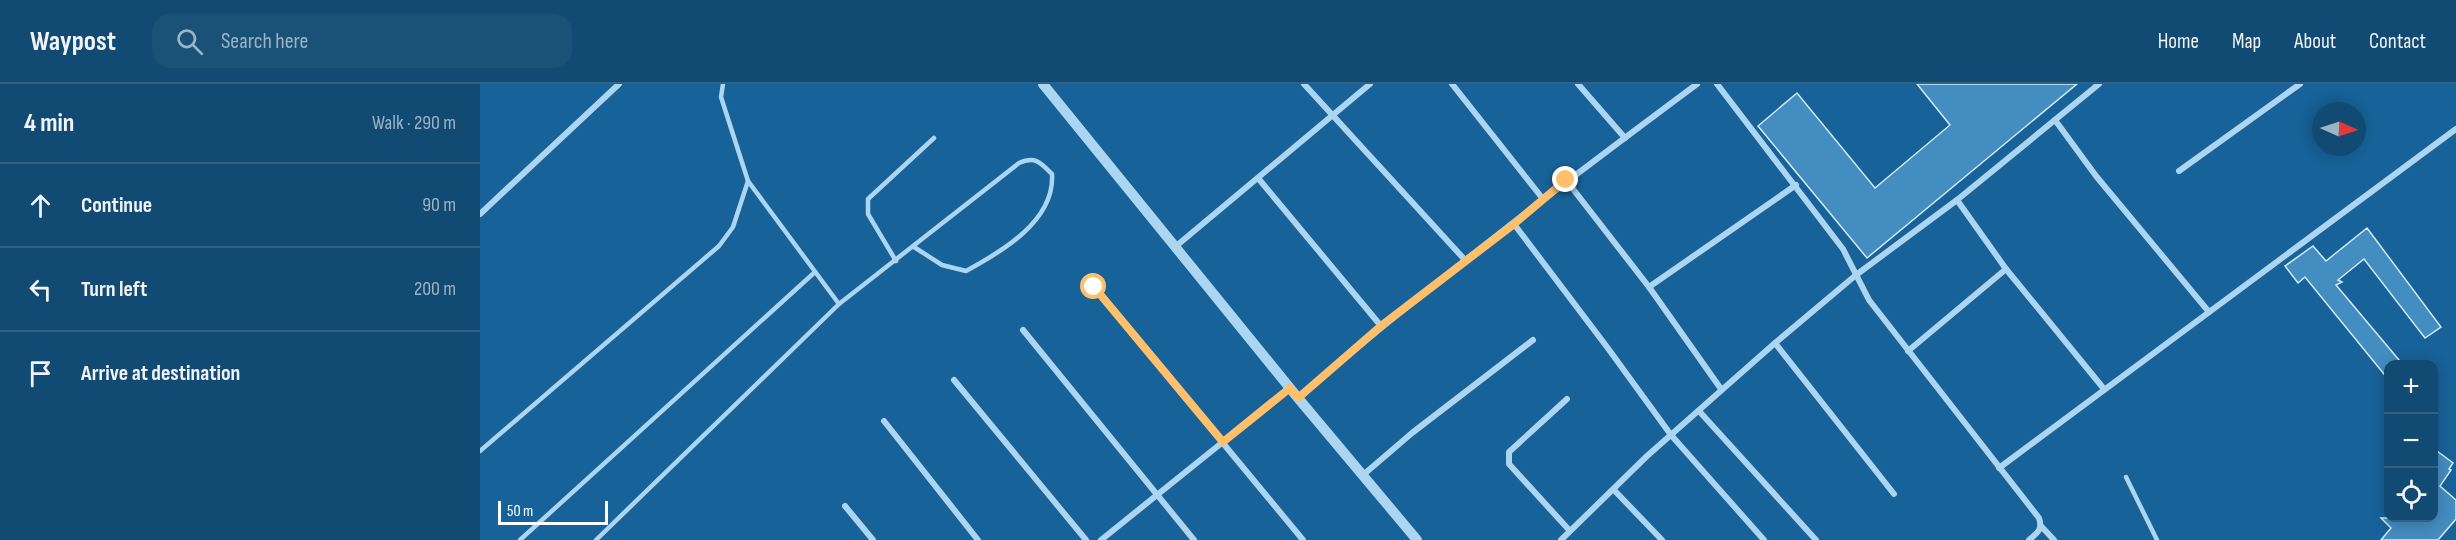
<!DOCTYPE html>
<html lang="en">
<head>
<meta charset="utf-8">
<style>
	body { margin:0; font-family:"Sofia Sans Condensed",sans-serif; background:#1a5177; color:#f1f3f6 }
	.controls { position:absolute; right:18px; bottom:18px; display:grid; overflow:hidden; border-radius:12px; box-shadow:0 3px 15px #0003 }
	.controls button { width:54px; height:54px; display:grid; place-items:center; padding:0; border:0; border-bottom:2px solid #306284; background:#114a72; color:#f1f3f6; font:30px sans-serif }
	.compass { position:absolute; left:1832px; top:18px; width:54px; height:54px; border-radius:50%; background:#114a72; box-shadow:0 3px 15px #0003; rotate:93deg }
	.scale { position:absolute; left:18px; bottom:15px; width:110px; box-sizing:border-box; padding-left:6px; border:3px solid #fff; border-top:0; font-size:16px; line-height:21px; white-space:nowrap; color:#fff; -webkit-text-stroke:4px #176298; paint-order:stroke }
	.stop { position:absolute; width:18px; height:18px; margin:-14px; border:4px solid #ffbf6b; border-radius:50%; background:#fff }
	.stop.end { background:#ffbf6b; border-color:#fff; box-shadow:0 2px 6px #0008 }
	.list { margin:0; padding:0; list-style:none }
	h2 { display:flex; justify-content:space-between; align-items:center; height:78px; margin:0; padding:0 24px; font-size:26px }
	h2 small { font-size:20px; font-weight:400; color:#9cb3c4 }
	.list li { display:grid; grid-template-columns:39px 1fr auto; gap:18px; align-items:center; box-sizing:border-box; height:84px; padding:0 24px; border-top:2px solid #306284 }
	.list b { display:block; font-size:22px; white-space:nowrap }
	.list em { font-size:20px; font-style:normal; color:#9cb3c4 }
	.icon { flex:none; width:33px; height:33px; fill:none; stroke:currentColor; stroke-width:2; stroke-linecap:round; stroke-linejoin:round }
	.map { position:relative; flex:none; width:1976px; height:456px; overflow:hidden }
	header { display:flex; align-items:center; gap:36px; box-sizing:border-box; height:84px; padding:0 30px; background:#114a72; border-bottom:2px solid #306284 }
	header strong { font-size:28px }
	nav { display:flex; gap:33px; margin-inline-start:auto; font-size:21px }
	.search { width:420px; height:54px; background:#1a5177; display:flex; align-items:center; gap:15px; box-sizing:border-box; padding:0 21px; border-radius:18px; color:#9cb3c4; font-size:22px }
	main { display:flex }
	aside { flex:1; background:#114a72 }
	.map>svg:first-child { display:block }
</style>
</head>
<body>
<header>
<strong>Waypost</strong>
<div class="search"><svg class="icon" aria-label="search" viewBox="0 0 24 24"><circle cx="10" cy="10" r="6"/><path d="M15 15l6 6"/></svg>Search here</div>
<nav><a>Home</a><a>Map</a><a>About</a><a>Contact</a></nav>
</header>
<main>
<aside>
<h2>4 min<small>Walk · 290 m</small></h2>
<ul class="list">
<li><svg class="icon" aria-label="ahead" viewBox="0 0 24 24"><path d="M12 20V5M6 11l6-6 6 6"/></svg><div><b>Continue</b></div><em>90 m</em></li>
<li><svg class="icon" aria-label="left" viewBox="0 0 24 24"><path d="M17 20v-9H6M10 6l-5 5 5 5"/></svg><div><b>Turn left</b></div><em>200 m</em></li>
<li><svg class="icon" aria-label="arrive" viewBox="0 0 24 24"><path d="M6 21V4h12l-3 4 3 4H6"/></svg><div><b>Arrive at destination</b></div></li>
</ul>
</aside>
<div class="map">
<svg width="1976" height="456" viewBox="0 0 1976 456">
	<rect width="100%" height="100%" fill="#176298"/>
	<!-- building -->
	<g fill="#448dc0" stroke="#d2ebfc" stroke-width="1.5">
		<polygon points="1437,0 1597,0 1387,174 1278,42 1317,9 1395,104 1470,41"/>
		<polygon points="1887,144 1961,243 1945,254 1884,175 1858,196 1862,198 1856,201 1919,276 1914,280 1908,280 1908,285 1904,290 1825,193 1818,199 1805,182 1833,162 1846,177"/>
		<polygon points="1953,364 1973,379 1969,385 1971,386 1960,402 1976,416 1976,435 1958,456 1901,456 1911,444 1901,434 1953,434"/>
	</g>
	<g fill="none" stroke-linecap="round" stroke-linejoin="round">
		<!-- service -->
		<g stroke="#abd5f1" stroke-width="4.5">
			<polyline points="243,0 241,13 268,97 359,220"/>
			<polyline points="416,177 388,130 388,115 454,54"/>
			<polyline points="0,367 239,162 253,143 268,97"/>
			<polyline points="1646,393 1677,456"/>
			<polyline points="40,456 335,188"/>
			<path d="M116,456L359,220L539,79C555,72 560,78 572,90C575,137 521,168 486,187L462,181L434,163"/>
		</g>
		<!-- minor -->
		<g stroke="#abd5f1" stroke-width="6">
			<polyline points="824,0 985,176"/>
			<polyline points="972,0 1063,115"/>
			<polyline points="1098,0 1145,54"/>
			<path d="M1237,0L1363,165L1389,216L1559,434C1563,446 1557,449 1549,456"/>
			<polyline points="1575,36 1616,92 1729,228"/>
			<polyline points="1699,87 1820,0"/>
			<polyline points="778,94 901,242"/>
			<polyline points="1086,96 1169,203 1241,305"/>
			<polyline points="1477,116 1526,185 1624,305"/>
			<polyline points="0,130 139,0"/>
			<polyline points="1034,140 1127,263 1191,351 1284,456"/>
			<polyline points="695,163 890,0"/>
			<polyline points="614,203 823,456"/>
			<polyline points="1169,203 1316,101"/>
			<polyline points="543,246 714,456"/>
			<polyline points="1295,259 1414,410"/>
			<polyline points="1428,267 1526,185"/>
			<polyline points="474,296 606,456"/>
			<path d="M818,314C946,203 1081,101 1217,0"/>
			<polyline points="1087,315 1029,368 1029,380 1090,447"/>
			<polyline points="1219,327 1336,456"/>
			<polyline points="404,337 498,456"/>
			<polyline points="1519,384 1976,45"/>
			<polyline points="883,391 932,349 1053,256"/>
			<polyline points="1134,406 1182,456"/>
			<polyline points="365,422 393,456"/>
			<polyline points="1561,442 1574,456"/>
			<polyline points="621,456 810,304"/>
			<polyline points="1081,456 1167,372 1295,259 1376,191 1477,116 1619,0"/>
		</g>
		<!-- tertiary -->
		<polyline stroke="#abd5f1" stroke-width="10" points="563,0 818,314 937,456"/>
	</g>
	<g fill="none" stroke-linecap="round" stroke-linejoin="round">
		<!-- route -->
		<polyline stroke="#ffbf6b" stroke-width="8" points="614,203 743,358 810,304 818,314 901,242 1034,140 1086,96"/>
	</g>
</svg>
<div class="controls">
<button>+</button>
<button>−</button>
<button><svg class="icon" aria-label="locate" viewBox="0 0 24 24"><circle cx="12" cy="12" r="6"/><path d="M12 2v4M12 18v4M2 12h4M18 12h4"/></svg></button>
</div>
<svg class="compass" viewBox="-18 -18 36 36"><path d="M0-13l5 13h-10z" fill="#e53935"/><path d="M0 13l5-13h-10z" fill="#9cb3c4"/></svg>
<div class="scale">50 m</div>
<div class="stop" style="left:614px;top:203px"></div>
<div class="stop end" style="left:1086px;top:96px"></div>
</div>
</main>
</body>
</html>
